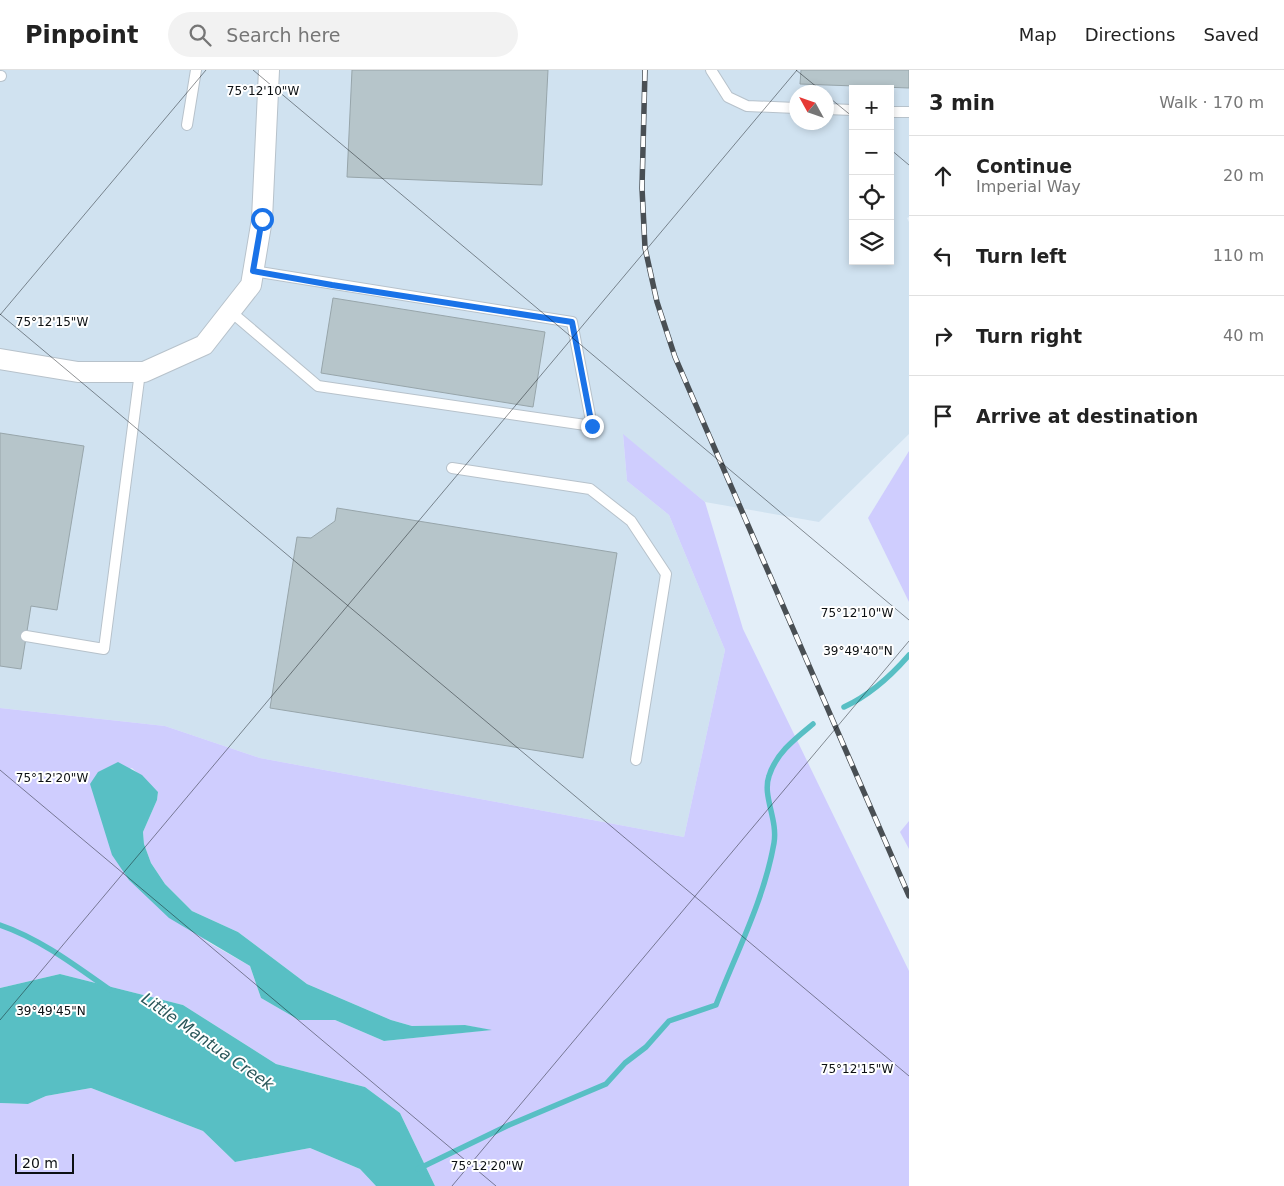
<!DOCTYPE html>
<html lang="en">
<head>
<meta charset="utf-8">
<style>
	body { margin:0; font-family:"DejaVu Sans",sans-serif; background:#f2f2f2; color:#222 }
	.controls { position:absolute; right:15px; top:15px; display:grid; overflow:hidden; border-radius:0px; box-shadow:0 2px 8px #0003 }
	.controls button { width:45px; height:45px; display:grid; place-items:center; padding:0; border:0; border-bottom:1px solid #e0e0e0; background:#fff; color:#222; font:25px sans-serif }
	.compass { position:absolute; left:789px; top:15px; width:45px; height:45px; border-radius:50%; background:#fff; box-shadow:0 2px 8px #0003; rotate:310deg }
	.scale { position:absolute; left:15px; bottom:12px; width:59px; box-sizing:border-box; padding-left:5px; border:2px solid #0c1013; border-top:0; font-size:14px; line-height:18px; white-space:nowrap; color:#0c1013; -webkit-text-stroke:4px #fff; paint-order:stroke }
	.stop { position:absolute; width:15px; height:15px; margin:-11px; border:4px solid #1a73e8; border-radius:50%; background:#fff }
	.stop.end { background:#1a73e8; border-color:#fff; box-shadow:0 1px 5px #0008 }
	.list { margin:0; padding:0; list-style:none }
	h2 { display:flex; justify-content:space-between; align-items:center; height:65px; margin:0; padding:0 20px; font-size:21px }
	h2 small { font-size:16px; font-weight:400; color:#767676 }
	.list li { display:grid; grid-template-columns:32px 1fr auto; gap:15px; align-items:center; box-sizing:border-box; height:80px; padding:0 20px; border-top:1px solid #e0e0e0 }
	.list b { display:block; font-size:19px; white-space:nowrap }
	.list p { margin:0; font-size:16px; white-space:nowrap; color:#767676 }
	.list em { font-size:16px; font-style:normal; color:#767676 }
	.icon { flex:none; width:28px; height:28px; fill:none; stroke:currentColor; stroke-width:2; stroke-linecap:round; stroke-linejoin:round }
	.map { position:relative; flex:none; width:909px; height:1116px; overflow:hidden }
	header { display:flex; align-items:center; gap:30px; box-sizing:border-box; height:70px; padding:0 25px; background:#fff; border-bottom:1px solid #e0e0e0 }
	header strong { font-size:24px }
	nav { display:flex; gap:28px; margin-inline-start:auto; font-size:18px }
	.search { width:350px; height:45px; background:#f2f2f2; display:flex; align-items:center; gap:12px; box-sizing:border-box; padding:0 18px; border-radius:28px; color:#767676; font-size:19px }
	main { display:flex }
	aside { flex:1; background:#fff }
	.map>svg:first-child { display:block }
</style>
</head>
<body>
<header>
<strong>Pinpoint</strong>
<div class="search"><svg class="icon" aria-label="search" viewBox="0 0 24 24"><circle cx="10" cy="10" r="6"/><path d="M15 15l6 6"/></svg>Search here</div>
<nav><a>Map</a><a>Directions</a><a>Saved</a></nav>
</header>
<main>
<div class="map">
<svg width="909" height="1116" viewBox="0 0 909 1116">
	<rect width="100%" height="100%" fill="#e3eef8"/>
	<!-- built -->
	<path fill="#d0e2f0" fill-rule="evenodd" d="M0,0H909V147L907,148L909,152V364L819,452L705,432L623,365L627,411L669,445L725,580L684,767L260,688L165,656L0,638ZM853,19H890V191H853ZM796,22H826V52H796Z"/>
	<!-- green -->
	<g fill="#cfcdfe" fill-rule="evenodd">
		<path d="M623,364L705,432L743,559L909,901V1116H435L400,1043L365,1017L276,994L183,935L60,904L0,918V638L165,656L260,688L684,767L725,580L669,445L627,411ZM132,698L158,722L157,730L143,762L144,774L151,793L165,814L192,841L238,862L307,914L391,950L412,956L465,955L489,960L384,971L335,950H299L261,928L250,896L206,871L90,714Z"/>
		<polygon points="909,381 909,532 868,448"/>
		<polygon points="909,751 909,779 900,762"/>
		<polygon points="91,1018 203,1061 235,1092 310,1078 360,1099 376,1116 0,1116 0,1033 28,1034 46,1026"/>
	</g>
	<!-- water -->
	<g fill="#58bfc4">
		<polygon points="118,692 142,705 158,722 157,730 143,762 144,774 151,793 165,814 192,841 238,862 307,914 391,950 412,956 465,955 492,960 384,971 335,950 299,950 261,928 250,896 169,848 129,810 112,785 90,714 98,702"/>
		<polygon points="60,904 183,935 276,994 365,1017 400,1043 435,1116 376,1116 360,1099 310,1078 235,1092 203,1061 91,1018 46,1026 28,1034 0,1033 0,918"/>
	</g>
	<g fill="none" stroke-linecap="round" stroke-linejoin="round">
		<!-- stream -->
		<g stroke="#58bfc4" stroke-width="5.5">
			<path d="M844,637C870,625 890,607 909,585"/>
			<path d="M0,855C39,868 76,896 110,920"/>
			<path d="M418,1099L509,1055L606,1014L625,993L646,977L669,951L716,935C737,881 764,830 774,773C778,749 762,726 769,706C776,683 796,668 813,654"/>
		</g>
	</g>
	<!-- building -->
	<g fill="#b6c5ca" stroke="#97a5aa">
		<polygon points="352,0 548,0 542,115 347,107"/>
		<polygon points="801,0 909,0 909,18 800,14"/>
		<polygon points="333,228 545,262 533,337 321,303"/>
		<polygon points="0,363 84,376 57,540 31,536 21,599 0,596"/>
		<polygon points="337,438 617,483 583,688 270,638 297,467 311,468 335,451"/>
	</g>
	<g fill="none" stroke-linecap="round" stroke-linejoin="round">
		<!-- service casing -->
		<g stroke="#b7c2cb" stroke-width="12">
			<g id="service">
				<polyline points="711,0 728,27 747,36 796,38"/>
				<polyline points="0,6 1,6"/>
				<polyline points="826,39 853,40"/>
				<polyline points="890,42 909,42"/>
				<polyline points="187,55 196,0"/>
				<polyline points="230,241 318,316 592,356 572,252 253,201"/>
				<polyline points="452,398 590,419 631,451 666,504 636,690"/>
				<polyline points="26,566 104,579 140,302"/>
			</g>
		</g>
		<!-- minor casing -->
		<g stroke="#b7c2cb" stroke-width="22">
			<polyline id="minor" points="0,289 78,302 144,302 204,275 251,215 262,149 269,0"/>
		</g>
		<!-- service -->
		<use href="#service" stroke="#fff" stroke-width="10"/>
		<!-- minor -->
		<use href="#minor" stroke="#fff" stroke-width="20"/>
		<!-- rail casing -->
		<g stroke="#494f54" stroke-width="5.5">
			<polyline id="rail" points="645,0 642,118 645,178 657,232 675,287 909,826"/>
		</g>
		<!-- rail -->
		<use href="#rail" stroke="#fff" stroke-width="4" stroke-dasharray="11" stroke-linecap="butt"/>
	</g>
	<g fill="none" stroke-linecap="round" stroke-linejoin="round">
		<!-- route -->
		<polyline stroke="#1a73e8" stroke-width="6" points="262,149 253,201 332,215 572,252 592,356"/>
	</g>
	<!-- ticks -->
	<path fill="none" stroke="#0c1013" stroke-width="1" stroke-opacity="0.45" d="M253,0L909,550M796,0L823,22M826,25L853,47M890,79L909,95M0,244L909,1006M0,245L206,0M0,700L496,1116M0,950L797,0M452,1116L909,571"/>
	<g text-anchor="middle" stroke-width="4" stroke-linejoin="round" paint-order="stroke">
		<!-- water labels -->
		<g font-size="16" font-style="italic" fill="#2a575a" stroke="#fff">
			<text transform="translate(208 971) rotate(35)" y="6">Little Mantua Creek</text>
		</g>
	</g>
	<g font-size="12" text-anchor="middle" fill="#0c1013" stroke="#fff" stroke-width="4" stroke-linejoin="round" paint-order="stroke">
		<text x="263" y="25">75°12'10"W</text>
		<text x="52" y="256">75°12'15"W</text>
		<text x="857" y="547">75°12'10"W</text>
		<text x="858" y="585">39°49'40"N</text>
		<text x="52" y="712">75°12'20"W</text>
		<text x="51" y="945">39°49'45"N</text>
		<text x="857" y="1003">75°12'15"W</text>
		<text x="487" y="1100">75°12'20"W</text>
	</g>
</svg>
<div class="controls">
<button>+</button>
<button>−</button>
<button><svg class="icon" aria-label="locate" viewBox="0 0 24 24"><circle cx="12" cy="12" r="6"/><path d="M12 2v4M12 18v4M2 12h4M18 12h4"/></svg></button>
<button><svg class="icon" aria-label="layers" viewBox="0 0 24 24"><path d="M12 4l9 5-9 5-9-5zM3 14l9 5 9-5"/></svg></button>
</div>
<svg class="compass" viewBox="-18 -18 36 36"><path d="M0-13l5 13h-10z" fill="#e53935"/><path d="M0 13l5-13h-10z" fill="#767676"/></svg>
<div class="scale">20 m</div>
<div class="stop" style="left:262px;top:149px"></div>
<div class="stop end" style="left:592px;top:356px"></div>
</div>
<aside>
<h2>3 min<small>Walk · 170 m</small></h2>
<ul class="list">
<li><svg class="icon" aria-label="ahead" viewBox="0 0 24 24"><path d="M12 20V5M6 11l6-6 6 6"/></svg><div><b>Continue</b><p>Imperial Way</p></div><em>20 m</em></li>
<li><svg class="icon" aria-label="left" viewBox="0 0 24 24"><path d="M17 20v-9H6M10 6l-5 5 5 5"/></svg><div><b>Turn left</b></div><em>110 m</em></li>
<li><svg class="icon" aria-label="right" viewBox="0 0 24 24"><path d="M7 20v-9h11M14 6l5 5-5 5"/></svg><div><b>Turn right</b></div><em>40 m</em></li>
<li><svg class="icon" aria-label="arrive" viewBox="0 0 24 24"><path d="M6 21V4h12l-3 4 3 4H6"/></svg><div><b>Arrive at destination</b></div></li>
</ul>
</aside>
</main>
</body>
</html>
